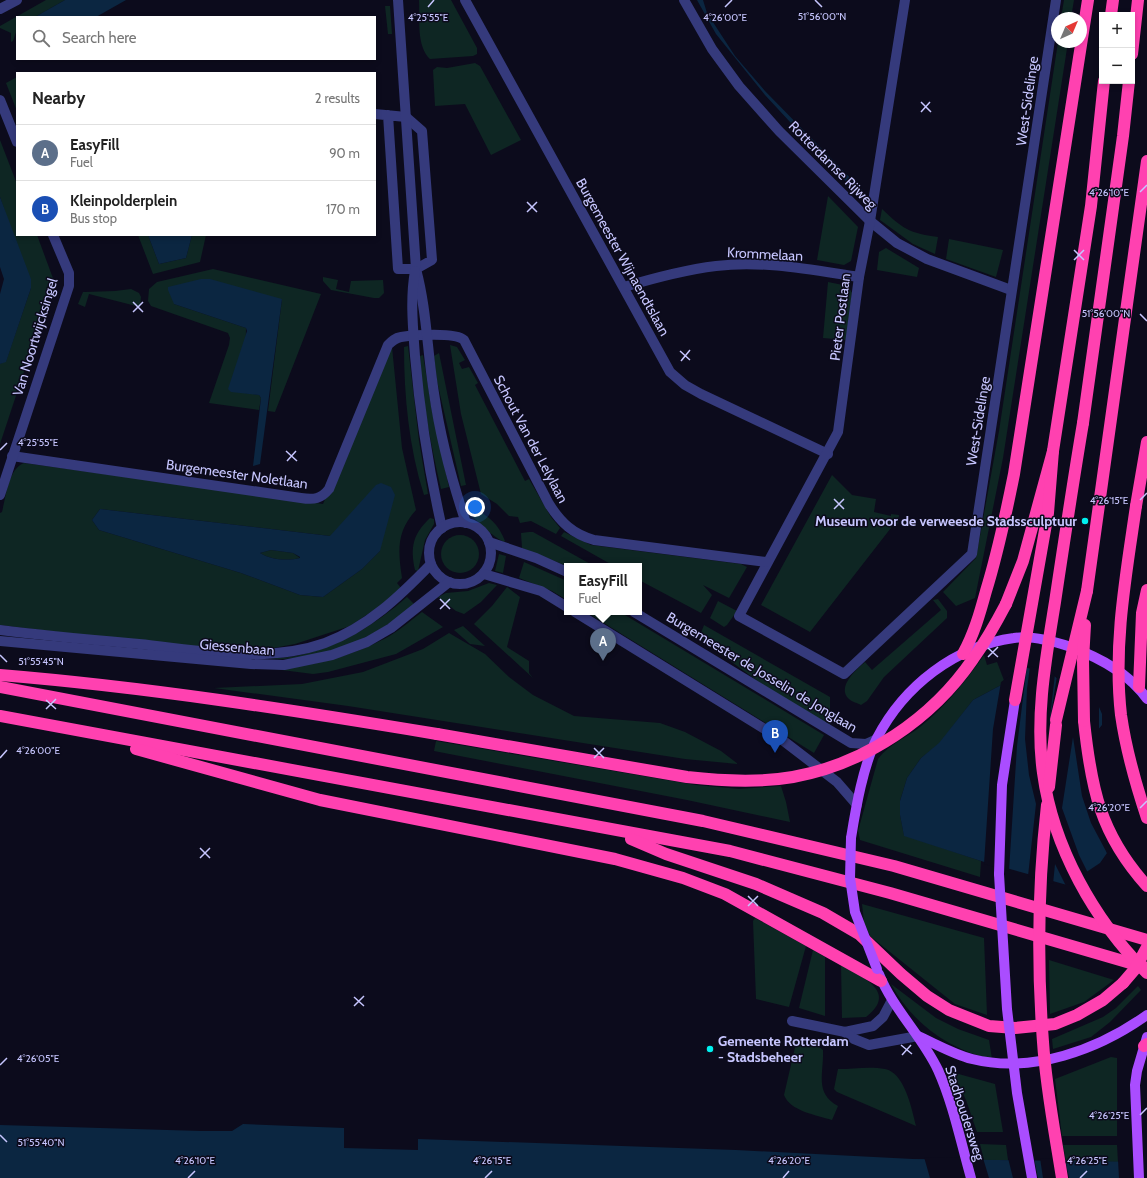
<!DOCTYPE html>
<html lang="en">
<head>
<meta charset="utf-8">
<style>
	body { margin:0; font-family:Cabin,sans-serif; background:#f2f2f2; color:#222 }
	.controls { position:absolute; right:12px; top:12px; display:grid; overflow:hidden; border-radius:0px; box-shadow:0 2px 6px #0003 }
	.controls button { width:36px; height:36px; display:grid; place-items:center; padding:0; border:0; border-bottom:1px solid #e0e0e0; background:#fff; color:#222; font:20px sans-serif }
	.compass { position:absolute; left:1051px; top:12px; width:36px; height:36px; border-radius:50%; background:#fff; box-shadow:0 2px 6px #0003; rotate:44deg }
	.you { position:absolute; left:475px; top:507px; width:14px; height:14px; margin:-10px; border:3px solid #fff; border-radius:50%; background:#1a73e8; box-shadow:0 0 0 6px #1a73e833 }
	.badge { display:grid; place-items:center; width:26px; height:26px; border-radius:50%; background:#137f7f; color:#fff; font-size:13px; font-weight:700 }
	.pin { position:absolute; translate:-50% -33px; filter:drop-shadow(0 1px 2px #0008) }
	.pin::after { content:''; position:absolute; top:21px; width:14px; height:12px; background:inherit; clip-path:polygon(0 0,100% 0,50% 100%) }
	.popup { position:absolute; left:564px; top:563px; width:78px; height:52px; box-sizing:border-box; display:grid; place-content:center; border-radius:0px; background:#fff; filter:drop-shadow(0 1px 3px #0005); font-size:13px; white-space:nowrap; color:#767676 }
	.popup b { font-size:15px; color:#222 }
	.popup::after { content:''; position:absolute; left:50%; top:100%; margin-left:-8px; border:8px solid transparent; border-top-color:#fff }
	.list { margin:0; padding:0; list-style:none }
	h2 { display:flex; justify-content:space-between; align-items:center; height:52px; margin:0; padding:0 16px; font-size:17px }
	h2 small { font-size:13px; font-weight:400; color:#767676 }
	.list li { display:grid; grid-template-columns:26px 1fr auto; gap:12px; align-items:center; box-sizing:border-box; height:56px; padding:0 16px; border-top:1px solid #e0e0e0 }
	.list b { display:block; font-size:15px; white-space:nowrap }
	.list p { margin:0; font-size:13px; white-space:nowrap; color:#767676 }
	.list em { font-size:13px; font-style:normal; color:#767676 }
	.icon { flex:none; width:22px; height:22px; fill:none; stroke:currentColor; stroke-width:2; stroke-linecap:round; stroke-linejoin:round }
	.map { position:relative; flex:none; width:1147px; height:1178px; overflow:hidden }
	.search { position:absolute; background:#fff; box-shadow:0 2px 6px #0003; left:16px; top:16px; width:360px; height:44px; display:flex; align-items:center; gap:10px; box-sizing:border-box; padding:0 14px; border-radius:0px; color:#767676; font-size:15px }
	.panel { position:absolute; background:#fff; box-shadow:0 2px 6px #0003; left:16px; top:72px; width:360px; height:164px; border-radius:0px }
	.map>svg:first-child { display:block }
</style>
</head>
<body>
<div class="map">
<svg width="1147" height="1178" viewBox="0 0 1147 1178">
	<rect width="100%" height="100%" fill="#0c0b1c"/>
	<!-- green -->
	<g fill="#0e2623" fill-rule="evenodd">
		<polygon points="46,0 65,0 35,17 17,17 17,29 13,41 11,42 11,33 0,28 0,26"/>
		<path d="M419,0H451L477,48V54L473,56L430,59C416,46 420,18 419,0Z"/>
		<polygon points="1064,0 1074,0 1071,18 1061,18"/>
		<polygon points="385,6 390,6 392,34 388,34"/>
		<polygon points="1058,42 1068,42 1003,458 975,598 956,606 943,592 976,558 999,431"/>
		<polygon points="475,63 480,66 521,140 491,155 465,104 435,106 433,70 437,67 447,68"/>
		<polygon points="17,77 17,111 6,83"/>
		<polygon points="0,140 17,184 17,235 37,235 54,281 0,444 0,364 6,361 31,288 0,197"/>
		<polygon points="828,196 858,227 851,261 844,265 817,260"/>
		<path d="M882,209C903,229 909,233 938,237L935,254L913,244L880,220Z"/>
		<polygon points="138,235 148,235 159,264 186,258 192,235 206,235 200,262 153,274"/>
		<polygon points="949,239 1003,250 996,277 946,259"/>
		<polygon points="886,248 919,268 917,277 877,270 879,252"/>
		<polygon points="213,269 321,294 275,412 268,411 282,299 174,304 246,328 245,393 259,395 261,398 259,410 209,403 229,345 230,338 228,333 151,306 148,301 149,289 157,282"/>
		<polygon points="323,277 338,280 336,289 349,292 351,281 383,280 384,293 379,298 374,298 331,290 323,281"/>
		<polygon points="828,282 848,286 852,293 846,340 823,338"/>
		<polygon points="131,289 139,293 141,297 140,307 89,294 85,307 78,304 83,292 85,292 115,291"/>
		<polygon points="450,345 457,347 465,360 459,363 462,369 469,367 478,383 475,385 525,481 529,479 551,517 560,528 556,534 531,521 520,523 518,517 509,516 497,504 481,494 461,414"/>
		<path d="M408,346L419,441L428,494L424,495C409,448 404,396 404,347Z"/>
		<path d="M392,347L402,448L416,510C396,532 398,551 402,578L397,583L401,588L380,606L350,626L295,644L268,649L237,651L178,647L0,625V513L2,512C6,497 8,469 24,463L323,504ZM100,509L330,536L380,551L362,569L323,597L300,595L241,573L99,530L92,520Z"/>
		<polygon points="439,353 466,485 461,486 437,381 434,356"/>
		<path d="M423,355L432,411L449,487L441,489C431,445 422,401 420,356Z"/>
		<polygon points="832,475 852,495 876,499 874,512 891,516 891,514 899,515 898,524 894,524 810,632 761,605"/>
		<path d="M470,507C487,514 498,523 505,541L504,542C494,538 474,519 467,510Z"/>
		<path d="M430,518L434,519V524L425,540L418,571L415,570C410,547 413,534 430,518Z"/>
		<polygon points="529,532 533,532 594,566 567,566 522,548 521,533"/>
		<polygon points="564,532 591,545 741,564 747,567 729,598 703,585 712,595 701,613 639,580 639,566 614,566 561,536"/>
		<circle cx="460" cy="554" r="19"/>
		<path d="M271,550L293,553L300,558C287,561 271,560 260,553Z"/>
		<polygon points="499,554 506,556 503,573 495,571"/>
		<polygon points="524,562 567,581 567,600 552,591 519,578"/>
		<polygon points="489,583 497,585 481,602 464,614 456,611 438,597 446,593 468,591"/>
		<polygon points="507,587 520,597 507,647 529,661 529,673 533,678 474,624 492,606"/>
		<path d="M407,597L415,605C364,643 329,661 264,659C276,658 289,658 300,655C341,646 376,624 407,597Z"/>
		<path d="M938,599L947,611V618L884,677L867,701L861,705C858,703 852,702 849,699C836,687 857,669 865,662L872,670L941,610L933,600Z"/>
		<polygon points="718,601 737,611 727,625 724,627 710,618"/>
		<path d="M422,612L443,627L396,654L328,672L313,674L274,669C312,666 350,657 384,639C398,632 410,621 422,612Z"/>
		<polygon points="586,612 620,612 824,735 814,753"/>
		<polygon points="704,625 830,697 830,726 763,685 699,638"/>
		<polygon points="463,626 485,646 470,644 454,630"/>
		<polygon points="449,633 485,654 509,677 533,695 574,716 660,723 685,732 721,751 738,764 685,759 348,706 214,688 302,684 363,672 423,649"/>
		<path d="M984,655L987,665L997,662L1005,683L973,700L939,744L921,758L907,778L900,801V815L904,835L981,861L980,877L860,840L858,831L878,759C889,744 906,738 920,727C945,707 966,681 984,655Z"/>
		<polygon points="436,741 696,785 739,789 781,786 786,802 790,822 687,800 434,751"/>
		<polygon points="862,904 984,938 987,1015 955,1004 870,936 864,922"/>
		<polygon points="755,918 806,946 789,1007 756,999 753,921"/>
		<polygon points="813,950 825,957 825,1016 799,1008"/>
		<polygon points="1049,960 1114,980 1084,1002 1050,1014"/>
		<path d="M841,965C862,977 899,992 866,1017L842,1018Z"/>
		<path d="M891,984L936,1018L958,1029L989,1040L992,1059C949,1050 912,1023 891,984Z"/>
		<polygon points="1138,986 1141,990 1110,1022 1091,1037 1053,1049 1052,1039 1103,1017 1116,1008"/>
		<path d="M797,1039L814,1043L823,1050C824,1073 814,1093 838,1106L832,1120C816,1115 790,1111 784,1095Z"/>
		<polygon points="1111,1057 1117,1058 1117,1136 1062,1136 1055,1079"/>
		<path d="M838,1069C853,1069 870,1066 885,1069C905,1073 912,1110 916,1126L837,1092L834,1089Z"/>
		<polygon points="955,1073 995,1084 1003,1132 977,1132 966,1100 954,1075"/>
		<polygon points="980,1144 1006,1145 1008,1160 984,1160"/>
		<polygon points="1063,1145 1117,1145 1118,1162 1066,1161"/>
	</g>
	<!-- water -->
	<g fill="#0b2641" fill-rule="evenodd">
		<polygon points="65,0 126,0 96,17 35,17"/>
		<polygon points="697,0 703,0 707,13 735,56 765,91 862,190 860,193 841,177 765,95 716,34"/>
		<polygon points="0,197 31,279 31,288 6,362 0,364 0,294 4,279 0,267"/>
		<polygon points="148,235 192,235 186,258 159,264"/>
		<polygon points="201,279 210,279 282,299 260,464 253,466 261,398 259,395 231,392 228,389 247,331 246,328 174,304 168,290 168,287"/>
		<path d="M381,483L391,487L395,495L380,551L362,569L323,597L300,595L241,573L99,530L92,520L100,509L330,536L376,485ZM271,550L293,553L300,557V558C287,561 271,560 260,553Z"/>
		<polygon points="1024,667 1053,675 1072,691 1099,707 1102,714 1102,725 1091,738 1080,764 1107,853 1100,863 1067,885 981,861 904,836 900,815 900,801 907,778 921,758 939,743 973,700 1005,683"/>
		<polygon points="243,1124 344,1128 344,1148 418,1150 418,1139 736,1150 913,1159 1147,1162 1147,1178 0,1178 0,1125 201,1131 232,1131"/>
	</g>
	<!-- pier -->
	<g fill="#0c0b1c">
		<polygon points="1023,666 1027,666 1017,746 1009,871 984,864 993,729 1001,682"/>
		<polygon points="1030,666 1055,674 1049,726 1057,676 1073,690 1092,699 1099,705 1099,733 1089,744 1088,750 1082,764 1096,793 1117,817 1109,835 1110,843 1108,855 1091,823 1082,796 1073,737 1062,808 1079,855 1088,873 1066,886 1055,864 1053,884 1028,876 1036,804 1029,775 1025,739 1027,689"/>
		<polygon points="924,1157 983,1158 989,1178 930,1178"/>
		<polygon points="1008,1158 1034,1158 1038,1178 1013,1178"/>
		<polygon points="1040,1158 1065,1159 1069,1178 1043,1178"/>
		<polygon points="1118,1160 1147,1160 1147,1178 1119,1178"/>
	</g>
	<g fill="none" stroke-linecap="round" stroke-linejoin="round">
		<!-- minor -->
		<g stroke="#353a7c" stroke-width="10">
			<polyline points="465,0 670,372 685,385 701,394 828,454"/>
			<polyline points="684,0 712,49 739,86 779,131 870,221 897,243 927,259 1011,290"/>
			<polyline points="905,0 870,221 859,277 838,432 739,616 844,674 972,554 1056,0"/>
			<polyline points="0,9 17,0"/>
			<polyline points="0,100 17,142"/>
			<polyline points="375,114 406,117 422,131 432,260 416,269 398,269 388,115"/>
			<path d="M624,287C654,278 684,270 716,266C763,260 812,270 859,277"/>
			<path d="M12,456L301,498C314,500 321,499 329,489L388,345C392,341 395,338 401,337C413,335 456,332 464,340L549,504C561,523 573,534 594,540L766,562"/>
			<polyline points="0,495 69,286 69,273 53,235"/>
			<polyline points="792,1021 845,1032 873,1026 883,1017 892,1000"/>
			<polyline points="845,1032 854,1039 869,1045 918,1036"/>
		</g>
		<!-- tertiary -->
		<g stroke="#353a7c" stroke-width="10">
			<path d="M398,0L416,269C427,310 427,351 434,393C440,436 452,481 466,523"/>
			<path d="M415,271C410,299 413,328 415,356C420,414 429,471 442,528"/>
			<circle cx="460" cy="553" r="31"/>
			<polyline points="489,542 536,558 567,572"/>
			<polyline points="484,574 541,591 567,607"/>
			<polyline points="575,612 781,739 837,782 857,805"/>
			<polyline points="634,612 851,743 866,744 877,739"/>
			<path d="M0,630C46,636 93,640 139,644C199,650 266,664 325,643C368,627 400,596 431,564"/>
			<polyline points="0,641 251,664 284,665 332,655 367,642 391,628 449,582"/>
		</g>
		<!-- primary -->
		<g stroke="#aa4dff" stroke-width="10">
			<path d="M851,838C856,807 863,766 877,738C904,686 955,646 1014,638C1030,635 1056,642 1071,647C1100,658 1129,673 1147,699"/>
			<polyline points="999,874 1002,785 1015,700"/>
			<path d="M879,974C893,1009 922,1036 938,1070C953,1103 961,1143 971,1178"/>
			<path d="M918,1036C936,1044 953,1054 972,1059C1032,1074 1098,1050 1147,1015"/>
			<polyline points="1139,1178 1135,1085 1137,1071 1147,1037"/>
		</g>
		<!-- motorway -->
		<g stroke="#ff41b0" stroke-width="12">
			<polyline points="1111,15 1113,0"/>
			<polyline points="1132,54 1138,0"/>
			<polyline points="1083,423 1123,136 1129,81"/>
			<polyline points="1136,506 1147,442"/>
			<polyline points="1087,591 1147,161"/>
			<polyline points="1006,604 1023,561 1053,451 1091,206 1104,81"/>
			<path d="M963,654C974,634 980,613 986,591C998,552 1006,514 1014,474L1088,0"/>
			<path d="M0,675C147,687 292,710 437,734"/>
			<polyline points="0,687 703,821 894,866 1147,940"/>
			<polyline points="1139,687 1142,613 1147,590"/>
			<polyline points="0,716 730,851 890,893 1144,967"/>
			<path d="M1084,721C1091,788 1100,834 1147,886"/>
			<polyline points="136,749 320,800 615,859 683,878 725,894 881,981"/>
			<polyline points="631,839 666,854 756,884 823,913 859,934 901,974 927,996 949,1010 989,1026 1015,1028 1055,1024 1077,1015 1103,1000 1123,983"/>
			<polyline points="1144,1046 1147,1044"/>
		</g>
		<!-- primary-bridge -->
		<g stroke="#aa4dff" stroke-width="10">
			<polyline points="851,838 850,878 855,912 877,969"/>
			<polyline points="999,874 1007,1009 1017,1093 1032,1178"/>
		</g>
		<!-- motorway-bridge -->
		<g stroke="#ff41b0" stroke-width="12">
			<path d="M1083,423C1073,482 1064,542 1055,602C1046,658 1035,716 1043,773C1053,847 1094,920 1147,973"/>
			<path d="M1136,506C1126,575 1113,645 1121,715C1126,750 1136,785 1147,818"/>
			<polyline points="1015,700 1048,513 1053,451"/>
			<polyline points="1056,720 1087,591"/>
			<polyline points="1084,721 1083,660 1085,625"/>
			<path d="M437,734L687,777C722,781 758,783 793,777C865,764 932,719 973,659C986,641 996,623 1006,604"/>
			<polyline points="1049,787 1056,725"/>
			<path d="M1047,805C1038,884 1037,963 1043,1042C1046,1088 1055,1133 1062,1178"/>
			<polyline points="1123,983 1135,969 1147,947"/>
		</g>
	</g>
	<!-- ticks -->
	<path fill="none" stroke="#c7c6ff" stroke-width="1.5" d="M815,0L822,7M428,7L434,0M725,7L732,0M921,102L931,112M921,112L930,102M1140,192L1147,185M527,202L537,212M527,212L537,202M1074,250L1084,260M1074,260L1084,250M133,302L143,312M133,312L143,302M1140,314L1147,321M680,351L690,360M681,361L690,350M0,450L7,443M286,451L297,461M287,461L296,451M834,499L844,509M1140,500L1147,493M834,509L844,499M440,599L450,609M440,609L450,599M988,648L998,657M0,655L7,662M988,657L998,647M46,700L56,709M46,709L56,699M594,748L604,758M0,758L7,750M594,758L604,748M1140,808L1147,801M200,848L210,858M200,858L210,848M748,896L758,906M748,906L758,896M354,997L364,1006M354,1006L364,996M901,1045L912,1054M902,1055L911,1045M0,1065L7,1058M1140,1115L1147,1108M0,1135L7,1142M188,1178L195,1171M485,1178L492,1171M783,1178L789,1171M1080,1178L1087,1171"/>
	<!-- markers -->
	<g fill="#00f1f0" stroke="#0c0b1c" stroke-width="1.5">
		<circle cx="1085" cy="521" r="4"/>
		<circle cx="710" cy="1049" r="4"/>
	</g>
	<g text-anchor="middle" stroke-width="3" stroke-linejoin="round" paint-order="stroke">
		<!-- street labels -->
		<g font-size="14" fill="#c7c6ff" stroke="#0c0b1c">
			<text transform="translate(1027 101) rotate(-82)" y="5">West-Sidelinge</text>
			<text transform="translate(833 165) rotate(45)" y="5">Rotterdamse Rijweg</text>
			<text transform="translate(765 254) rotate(3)" y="5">Krommelaan</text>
			<text transform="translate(623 257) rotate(61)" y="5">Burgemeester Wijnaendtslaan</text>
			<text transform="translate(840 317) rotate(-83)" y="5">Pieter Postlaan</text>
			<text transform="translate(35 337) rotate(-73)" y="5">Van Noortwijcksingel</text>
			<text transform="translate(978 421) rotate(-81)" y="5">West-Sidelinge</text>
			<text transform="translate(531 439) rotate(62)" y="5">Schout Van der Lelylaan</text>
			<text transform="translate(237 474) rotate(8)" y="5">Burgemeester Noletlaan</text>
			<text transform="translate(237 647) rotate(5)" y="5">Giessenbaan</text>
			<text transform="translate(762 672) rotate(31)" y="5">Burgemeester de Josselin de Jonglaan</text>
			<text transform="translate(965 1113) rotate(72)" y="5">Stadhoudersweg</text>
		</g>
		<!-- poi labels -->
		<g font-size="14" font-weight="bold" fill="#c7c6ff" stroke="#0c0b1c" text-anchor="end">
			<text x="1077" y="526">Museum voor de verweesde Stadssculptuur</text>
			<text x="718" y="1046" text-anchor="start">Gemeente Rotterdam<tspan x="718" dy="16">- Stadsbeheer</tspan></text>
		</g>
	</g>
	<g font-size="10" text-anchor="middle" fill="#c7c6ff" stroke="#0c0b1c" stroke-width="3" stroke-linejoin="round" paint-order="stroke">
		<text x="822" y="20">51°56'00"N</text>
		<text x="428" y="21">4°25'55"E</text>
		<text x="725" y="21">4°26'00"E</text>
		<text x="1109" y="196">4°26'10"E</text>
		<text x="1106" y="317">51°56'00"N</text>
		<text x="38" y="446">4°25'55"E</text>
		<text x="1109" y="504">4°26'15"E</text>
		<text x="41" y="665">51°55'45"N</text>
		<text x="38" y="754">4°26'00"E</text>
		<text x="1109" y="811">4°26'20"E</text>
		<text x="38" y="1062">4°26'05"E</text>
		<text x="1109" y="1119">4°26'25"E</text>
		<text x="41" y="1146">51°55'40"N</text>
		<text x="195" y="1164">4°26'10"E</text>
		<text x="492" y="1164">4°26'15"E</text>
		<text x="789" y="1164">4°26'20"E</text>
		<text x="1087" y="1164">4°26'25"E</text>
	</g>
</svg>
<div class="controls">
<button>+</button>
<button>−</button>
</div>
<svg class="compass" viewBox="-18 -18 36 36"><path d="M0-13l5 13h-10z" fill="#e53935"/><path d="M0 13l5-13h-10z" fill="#767676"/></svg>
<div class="you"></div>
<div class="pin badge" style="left:603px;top:661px;background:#5c6f8a">A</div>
<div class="popup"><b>EasyFill</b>Fuel</div>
<div class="pin badge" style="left:775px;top:753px;background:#1a4fb4">B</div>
<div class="search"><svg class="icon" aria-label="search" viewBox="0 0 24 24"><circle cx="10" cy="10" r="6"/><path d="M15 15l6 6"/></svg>Search here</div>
<section class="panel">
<h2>Nearby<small>2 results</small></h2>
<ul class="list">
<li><span class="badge" style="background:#5c6f8a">A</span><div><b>EasyFill</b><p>Fuel</p></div><em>90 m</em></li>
<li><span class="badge" style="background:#1a4fb4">B</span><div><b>Kleinpolderplein</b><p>Bus stop</p></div><em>170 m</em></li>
</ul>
</section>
</div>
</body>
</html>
